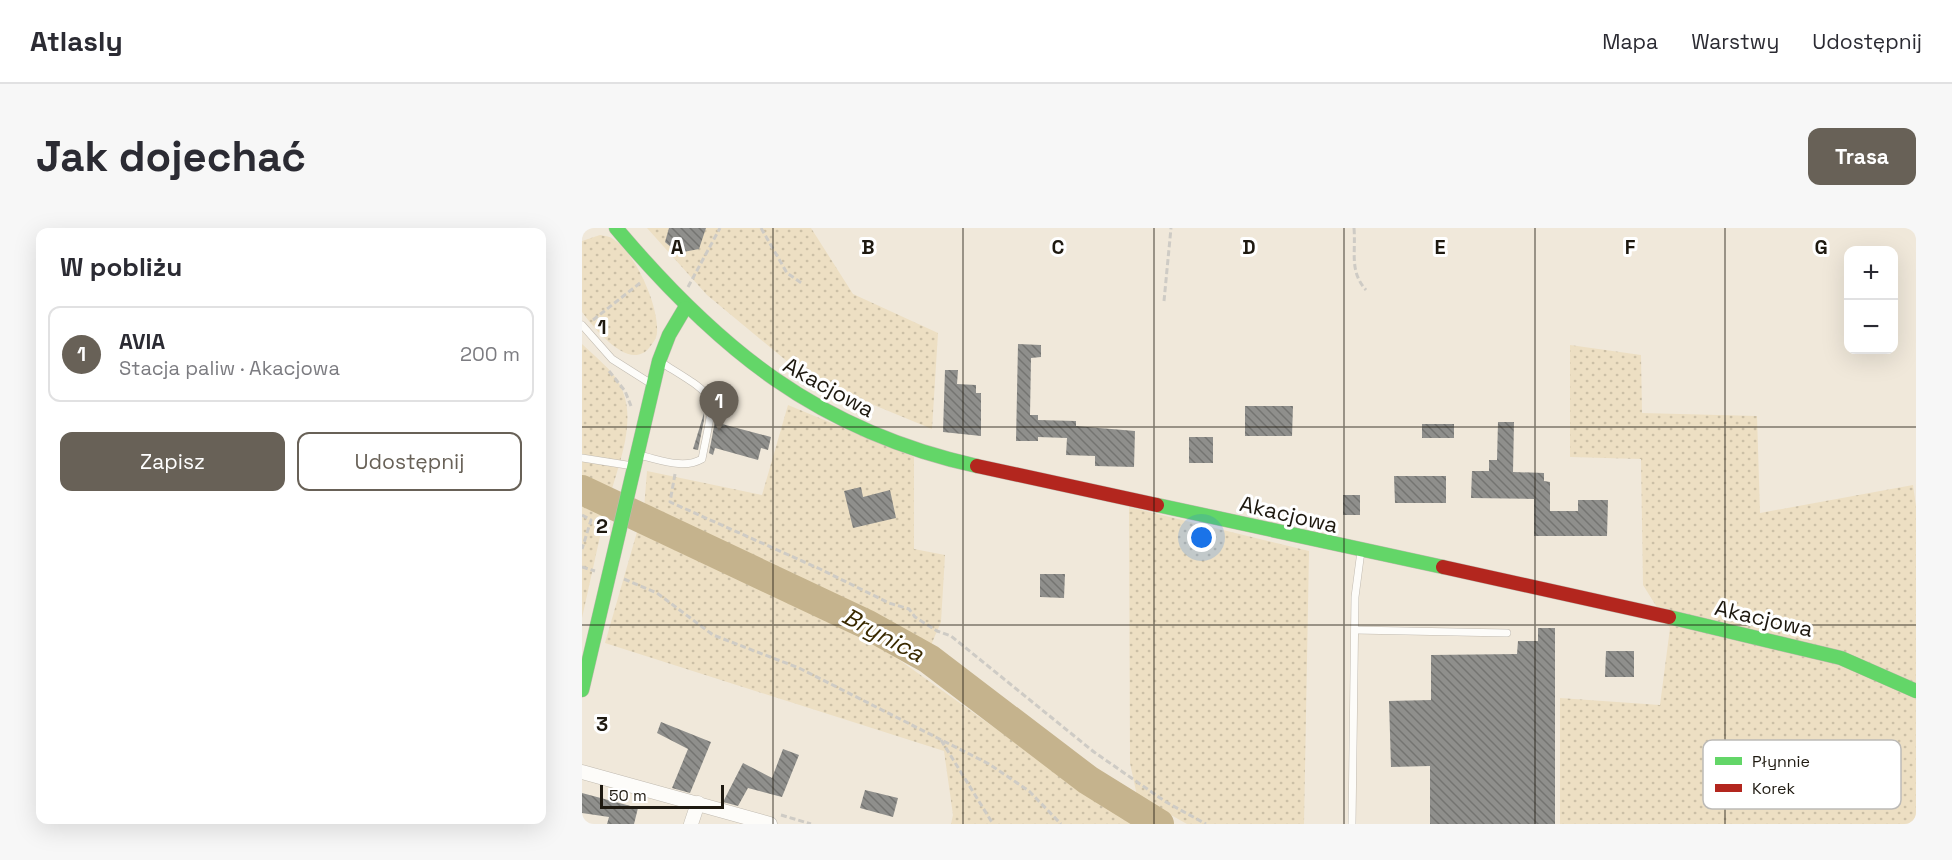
<!DOCTYPE html>
<html lang="pl">
<head>
<meta charset="utf-8">
<style>
	body { margin:0; font-family:"Space Grotesk",sans-serif; background:#f7f7f7; color:#2b2b33 }
	.controls { position:absolute; right:18px; top:18px; display:grid; overflow:hidden; border-radius:12px; box-shadow:0 6px 24px #0002 }
	.controls button { width:54px; height:54px; display:grid; place-items:center; padding:0; border:0; border-bottom:2px solid #e1e1e2; background:#fff; color:#2b2b33; font:30px sans-serif }
	.scale { position:absolute; left:18px; bottom:15px; width:124px; box-sizing:border-box; padding-left:6px; border:3px solid #1e1910; border-top:0; font-size:16px; line-height:21px; white-space:nowrap; color:#1e1910; -webkit-text-stroke:4px #fff; paint-order:stroke }
	.you { position:absolute; left:620px; top:310px; width:21px; height:21px; margin:-15px; border:4px solid #fff; border-radius:50%; background:#1a73e8; box-shadow:0 0 0 9px #1a73e833 }
	.badge { display:grid; place-items:center; width:39px; height:39px; border-radius:50%; background:#686157; color:#fff; font-size:20px; font-weight:700 }
	.pin { position:absolute; translate:-50% -50px; filter:drop-shadow(0 2px 3px #0008) }
	.pin::after { content:''; position:absolute; top:32px; width:21px; height:18px; background:inherit; clip-path:polygon(0 0,100% 0,50% 100%) }
	.list { margin:0; padding:0; list-style:none }
	h2 { display:flex; justify-content:space-between; align-items:center; height:78px; margin:0; padding:0 24px; font-size:26px }
	h2 small { font-size:20px; font-weight:400; color:#7c7c81 }
	.list li { display:grid; grid-template-columns:39px 1fr auto; gap:18px; align-items:center; box-sizing:border-box; height:96px; margin:0 12px 12px; padding:0 12px; border:2px solid #e1e1e2; border-radius:12px }
	.list b { display:block; font-size:22px; white-space:nowrap }
	.list p { margin:0; font-size:20px; white-space:nowrap; color:#7c7c81 }
	.list em { font-size:20px; font-style:normal; color:#7c7c81 }
	.actions { display:flex; gap:12px; padding:18px 24px }
	.actions a { flex:1; padding:14px 0; border:2px solid #686157; border-radius:12px; text-align:center; font-size:21px; color:#686157 }
	.actions .main { background:#686157; color:#fff }
	.map { position:relative; flex:none; width:1334px; height:596px; overflow:hidden; border-radius:12px }
	header { display:flex; align-items:center; gap:36px; box-sizing:border-box; height:84px; padding:0 30px; background:#fff; border-bottom:2px solid #e1e1e2 }
	header strong { font-size:28px }
	nav { display:flex; gap:33px; margin-inline-start:auto; font-size:21px }
	.intro { display:flex; align-items:center; justify-content:space-between; box-sizing:border-box; height:144px; padding:0 36px }
	h1 { margin:0; font-size:42px }
	.button { padding:15px 27px; border-radius:12px; background:#686157; color:#fff; font-size:21px; font-weight:700 }
	main { display:flex; gap:36px; padding:0 36px }
	aside { flex:1; background:#fff; border-radius:12px; box-shadow:0 6px 24px #0002 }
	.map>svg:first-child { display:block }
</style>
</head>
<body>
<header>
<strong>Atlasly</strong>
<nav><a>Mapa</a><a>Warstwy</a><a>Udostępnij</a></nav>
</header>
<div class="intro"><h1>Jak dojechać</h1><a class="button">Trasa</a></div>
<main>
<aside>
<h2>W pobliżu<small></small></h2>
<ul class="list">
<li><span class="badge">1</span><div><b>AVIA</b><p>Stacja paliw · Akacjowa</p></div><em>200 m</em></li>
</ul>
<div class="actions"><a class="main">Zapisz</a><a>Udostępnij</a></div>
</aside>
<div class="map">
<svg width="1334" height="596" viewBox="0 0 1334 596">
	<defs>
		<pattern id="grass-dots" width="8" height="8" patternUnits="userSpaceOnUse" patternTransform="scale(1.5)"><rect width="8" height="8" fill="#eddfc3"/><path d="M2 2h.1M6 6h.1" fill="none" stroke="#cbbfa6" stroke-width="1.8" stroke-linecap="round"/></pattern>
		<pattern id="building-back-hatch" width="6" height="6" patternUnits="userSpaceOnUse" patternTransform="scale(1.5)"><rect width="6" height="6" fill="#8f8f8c"/><path d="M-1 5l2 2M0 0l6 6M5-1l2 2" fill="none" stroke="#747471"/></pattern>
	</defs>
	<rect width="100%" height="100%" fill="#f0e8da"/>
	<!-- grass -->
	<g fill="url(#grass-dots)">
		<polygon points="65,0 229,0 271,66 356,105 350,201 224,149 125,67"/>
		<path d="M18,7C22,8 28,8 31,11C53,24 77,78 75,104C75,110 71,115 67,120C47,144 12,100 0,84V13Z"/>
		<path d="M0,116C12,128 31,142 38,157C56,191 37,235 28,268L0,255Z"/>
		<polygon points="988,117 1059,127 1060,185 1175,188 1178,285 1331,257 1334,278 1334,596 978,596 978,470 1078,477 1088,400 1061,357 1059,231 988,229"/>
		<polygon points="206,177 332,229 332,321 363,327 359,394 346,424 301,398 62,281 65,243 180,267"/>
		<polygon points="0,270 24,281 0,390"/>
		<polygon points="547,279 727,323 722,596 605,596 555,568 548,535"/>
		<polygon points="57,297 309,426 507,567 552,596 369,596 371,587 362,523 23,415"/>
	</g>
	<g fill="none" stroke-linecap="round" stroke-linejoin="round">
		<!-- stream -->
		<polyline stroke="#c5b38d" stroke-width="5" points="571,596 573,594"/>
		<!-- river -->
		<polyline stroke="#c5b38d" stroke-width="30" points="0,262 286,397 347,431 506,552 577,596"/>
	</g>
	<!-- building -->
	<g fill="url(#building-back-hatch)">
		<polygon points="87,0 124,0 117,21 96,25 83,14"/>
		<polygon points="436,116 459,117 459,129 449,130 448,187 456,187 456,192 494,193 494,198 553,203 552,239 513,238 513,228 484,227 485,210 456,209 456,213 434,213"/>
		<polygon points="363,142 376,142 375,156 394,157 394,165 399,165 399,208 361,204"/>
		<polygon points="663,178 711,178 710,208 663,208"/>
		<polygon points="122,185 122,192 116,222 111,221"/>
		<polygon points="134,188 141,190 140,196 189,209 186,222 179,220 176,232 133,220 131,227 127,225"/>
		<polygon points="916,194 932,194 931,244 962,245 962,253 968,254 968,283 996,283 996,272 1026,272 1025,308 952,308 952,271 889,270 890,243 907,243 907,232 915,232"/>
		<rect x="840" y="196" width="32" height="14"/>
		<rect x="607" y="209" width="24" height="26"/>
		<polygon points="812,248 864,248 864,275 813,275"/>
		<polygon points="279,259 281,269 308,262 314,290 271,300 262,263"/>
		<rect x="761" y="267" width="17" height="20"/>
		<polygon points="458,346 483,346 482,370 458,369"/>
		<polygon points="956,400 973,400 973,596 848,596 848,538 809,539 807,473 849,472 849,427 935,426 936,413 956,413"/>
		<polygon points="1024,423 1052,423 1052,449 1023,449"/>
		<polygon points="79,494 129,514 108,565 90,560 106,521 75,505"/>
		<polygon points="201,521 217,527 200,569 166,560 156,578 141,574 161,535 190,550"/>
		<polygon points="283,562 316,570 311,589 278,580"/>
		<polygon points="0,565 56,580 52,596 25,596 27,589 0,585"/>
	</g>
	<g fill="none" stroke-linecap="round" stroke-linejoin="round">
		<!-- lane casing -->
		<g stroke="#c0bab0" stroke-width="8">
			<g id="lane">
				<polyline points="0,97 30,131 71,157"/>
				<path d="M56,227C77,231 101,242 120,231C133,163 139,172 80,135"/>
				<polyline points="0,230 51,238"/>
				<polyline points="773,402 925,405"/>
				<polyline points="770,596 773,369 779,323"/>
			</g>
		</g>
		<!-- street casing -->
		<g stroke="#c0bab0" stroke-width="15">
			<g id="street">
				<polyline points="0,544 188,596"/>
				<polyline points="109,596 116,575"/>
			</g>
		</g>
		<!-- fast casing -->
		<g stroke="#c0bab0" stroke-width="15">
			<g id="fast">
				<path d="M34,0C136,121 236,203 395,238"/>
				<polyline points="575,277 861,339"/>
				<polyline points="1087,389 1259,430 1334,463"/>
				<polyline points="0,462 77,133 87,107 103,80"/>
			</g>
		</g>
		<!-- jam casing -->
		<g stroke="#c0bab0" stroke-width="15">
			<g id="jam">
				<polyline points="395,238 575,277"/>
				<polyline points="861,339 1087,389"/>
			</g>
		</g>
		<!-- path -->
		<g stroke="#cecbc5" stroke-width="3" stroke-dasharray="6 3" stroke-linecap="butt">
			<polyline points="179,0 205,45 221,56"/>
			<path d="M772,0C774,24 767,43 784,62"/>
			<polyline points="106,59 138,0"/>
			<polyline points="582,73 589,0"/>
			<polyline points="11,92 58,55"/>
			<polyline points="27,143 43,163 49,178"/>
			<polyline points="93,246 88,274 238,341 307,375 327,381 333,389 355,403 369,408 512,524 584,574 624,596"/>
			<polyline points="0,287 9,292 0,321"/>
			<polyline points="0,339 13,343"/>
			<polyline points="42,351 75,365 131,407 217,440 407,536 447,563 479,596"/>
			<polyline points="359,512 411,596"/>
			<polyline points="199,587 229,596"/>
		</g>
		<!-- lane -->
		<use href="#lane" stroke="#fdfcf9" stroke-width="7"/>
		<!-- street -->
		<use href="#street" stroke="#fdfcf9" stroke-width="14"/>
		<!-- fast -->
		<use href="#fast" stroke="#63d668" stroke-width="14"/>
		<!-- jam -->
		<use href="#jam" stroke="#b3261e" stroke-width="14"/>
	</g>
	<!-- grid -->
	<path fill="none" stroke="#1e1910" stroke-width="1.5" stroke-opacity="0.55" d="M191,0V596M381,0V596M572,0V596M762,0V596M953,0V596M1143,0V596M0,199H1334M0,397H1334"/>
	<g text-anchor="middle" stroke-width="6" stroke-linejoin="round" paint-order="stroke">
		<!-- street labels -->
		<g font-size="22" fill="#1e1910" stroke="#fff">
			<text transform="translate(247 159) rotate(29)" y="8">Akacjowa</text>
			<text transform="translate(707 286) rotate(13)" y="8">Akacjowa</text>
			<text transform="translate(1182 390) rotate(13)" y="8">Akacjowa</text>
		</g>
		<!-- water labels -->
		<g font-size="24" font-style="italic" fill="#3a2a01" stroke="#fff">
			<text transform="translate(301 407) rotate(28)" y="8">Brynica</text>
		</g>
	</g>
	<!-- legend -->
	<rect x="1121" y="512" width="198" height="69" rx="9" fill="#fff" stroke="#bcbab7" stroke-width="1.5"/>
	<rect x="1133" y="529" width="27" height="8" fill="#63d668"/>
	<rect x="1133" y="556" width="27" height="8" fill="#b3261e"/>
	<g font-size="16" fill="#1e1910">
		<text x="1170" y="539">Płynnie</text>
		<text x="1170" y="566">Korek</text>
	</g>
	<g font-size="20" text-anchor="middle" font-weight="bold" fill="#1e1910" stroke="#fff" stroke-width="6" stroke-linejoin="round" paint-order="stroke">
		<text x="95" y="26">A</text>
		<text x="286" y="26">B</text>
		<text x="476" y="26">C</text>
		<text x="667" y="26">D</text>
		<text x="858" y="26">E</text>
		<text x="1048" y="26">F</text>
		<text x="1239" y="26">G</text>
		<text x="20" y="106">1</text>
		<text x="20" y="305">2</text>
		<text x="20" y="503">3</text>
	</g>
</svg>
<div class="controls">
<button>+</button>
<button>−</button>
</div>
<div class="scale">50 m</div>
<div class="you"></div>
<div class="pin badge" style="left:137px;top:203px">1</div>
</div>
</main>
</body>
</html>
